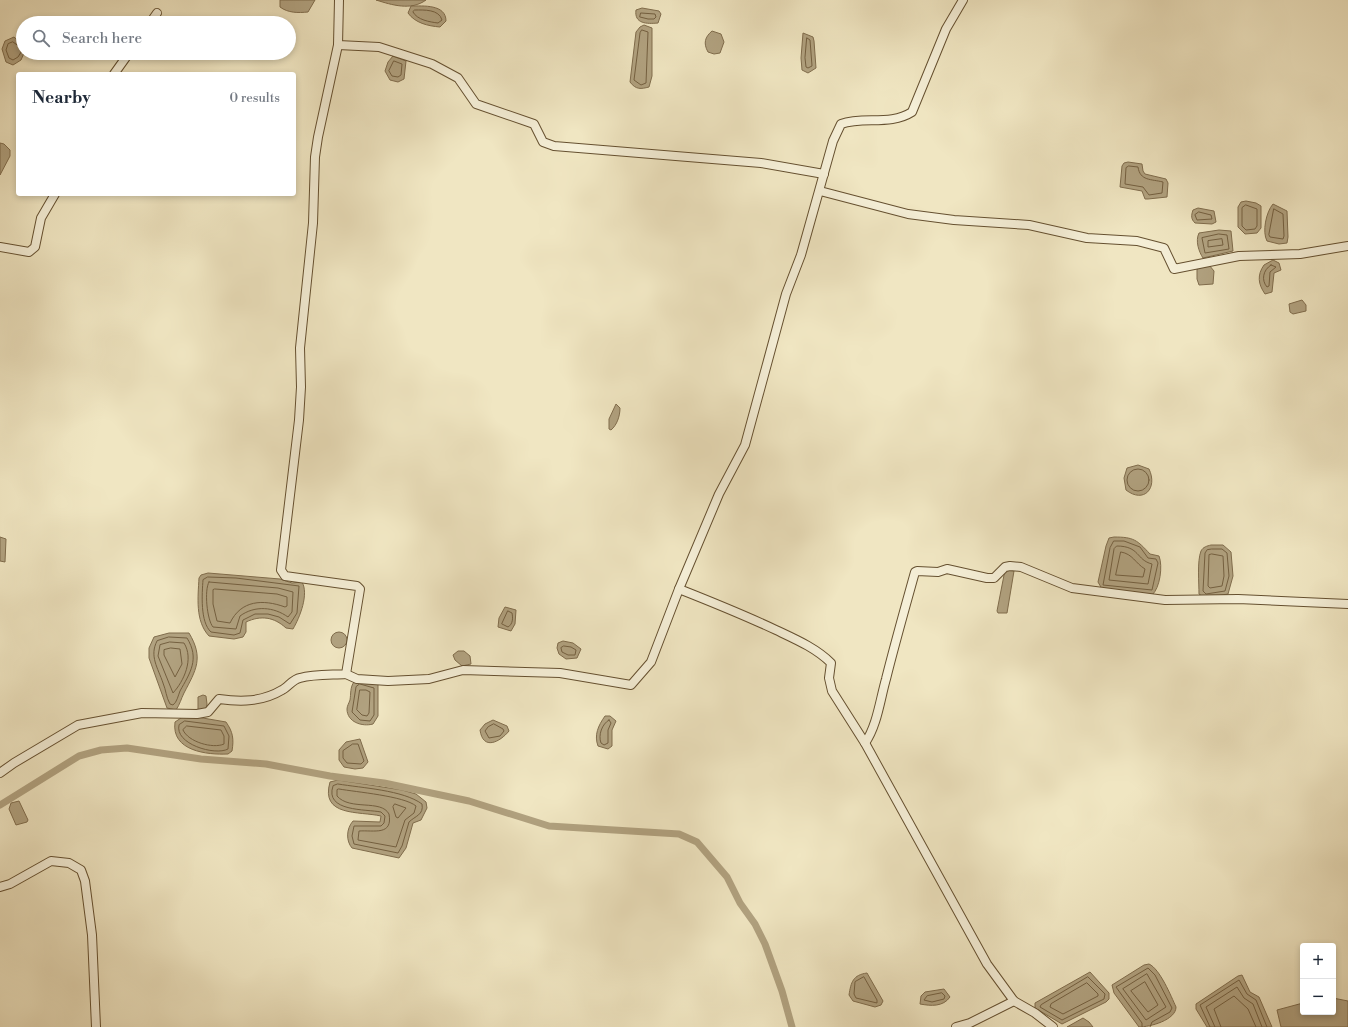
<!DOCTYPE html>
<html lang="en">
<head>
<meta charset="utf-8">
<style>
	body { margin:0; font-family:"Libre Bodoni",serif; background:#f6f6f7; color:#1f2937 }
	.controls { position:absolute; right:12px; bottom:12px; display:grid; overflow:hidden; border-radius:4px; box-shadow:0 2px 6px #0003 }
	.controls button { width:36px; height:36px; display:grid; place-items:center; padding:0; border:0; border-bottom:1px solid #e0e1e3; background:#fff; color:#1f2937; font:20px sans-serif }
	.list { margin:0; padding:0; list-style:none }
	h2 { display:flex; justify-content:space-between; align-items:center; height:52px; margin:0; padding:0 16px; font-size:17px }
	h2 small { font-size:13px; font-weight:400; color:#747a83 }
	.icon { flex:none; width:22px; height:22px; fill:none; stroke:currentColor; stroke-width:2; stroke-linecap:round; stroke-linejoin:round }
	.map { position:relative; flex:none; width:1348px; height:1027px; overflow:hidden }
	.search { position:absolute; background:#fff; box-shadow:0 2px 6px #0003; left:16px; top:16px; width:280px; height:44px; display:flex; align-items:center; gap:10px; box-sizing:border-box; padding:0 14px; border-radius:22px; color:#747a83; font-size:15px }
	.panel { position:absolute; background:#fff; box-shadow:0 2px 6px #0003; left:16px; top:72px; width:280px; height:124px; border-radius:4px }
	.map>svg:first-child { display:block }
</style>
</head>
<body>
<div class="map">
<svg width="1348" height="1027" viewBox="0 0 1348 1027">
	<rect width="100%" height="100%" fill="#f0e6c2"/>
	<filter id="stains"><feTurbulence type="fractalNoise" baseFrequency=".005" numOctaves="4"/><feColorMatrix values="0 0 0 0 .2 0 0 0 0 .09 0 0 0 0 .02 0 0 0 .5 -.17"/></filter>
	<radialGradient id="worn" r=".72"><stop offset=".6" stop-color="#630" stop-opacity="0"/><stop offset="1" stop-color="#630" stop-opacity=".3"/></radialGradient>
	<!-- water -->
	<g fill="#b1a280" stroke="#806d4d">
		<path d="M280,0H315L308,12C298,13 288,13 280,7Z"/>
		<path d="M376,0H426C411,11 392,5 376,0Z"/>
		<path d="M411,6C423,6 446,4 446,21L440,27C428,26 415,23 408,13Z"/>
		<path d="M642,8L659,11L661,14L658,23C647,24 634,24 636,10Z"/>
		<path d="M644,25L652,28V76L649,87C641,89 636,90 630,82L636,32L640,27Z"/>
		<path d="M712,31L721,34L724,42L720,53L714,54L708,52C703,43 705,37 712,31Z"/>
		<polygon points="803,33 813,37 814,41 816,68 808,73 802,70 801,58"/>
		<polygon points="14,37 23,45 23,53 24,53 21,60 13,65 6,62 2,49 5,41"/>
		<polygon points="393,56 406,61 404,79 398,82 390,80 385,71 388,62"/>
		<polygon points="0,143 4,144 10,150 10,156 0,175"/>
		<polygon points="1128,162 1142,164 1143,171 1145,174 1166,179 1168,183 1167,197 1148,199 1145,199 1142,191 1120,187 1122,166 1124,163"/>
		<polygon points="1246,201 1256,203 1261,206 1261,228 1257,233 1245,234 1238,227 1238,207 1241,202"/>
		<path d="M1273,204L1287,211L1288,237L1287,243L1279,244L1267,241C1262,232 1266,212 1273,204Z"/>
		<path d="M1198,208L1214,211L1216,222L1212,224L1195,223C1191,219 1191,216 1193,210Z"/>
		<path d="M1219,230L1231,231L1233,251L1203,258C1199,252 1195,241 1199,233Z"/>
		<path d="M1273,260L1279,263L1281,270L1274,273L1272,292L1265,294C1258,284 1257,275 1264,265Z"/>
		<polygon points="1209,265 1214,271 1213,284 1199,285 1197,279 1197,269"/>
		<polygon points="1302,300 1306,305 1306,311 1293,314 1290,312 1289,304"/>
		<path d="M616,404L620,408C620,416 617,425 611,430L609,429V419Z"/>
		<path d="M1138,465L1149,469C1158,488 1144,504 1126,490L1124,478L1127,468Z"/>
		<polygon points="0,537 6,539 5,562 0,561"/>
		<path d="M1114,537C1134,537 1137,540 1150,554L1159,556C1163,566 1160,588 1152,595L1102,589L1098,582L1106,546L1109,538Z"/>
		<path d="M1211,545H1223L1231,552L1233,576L1228,594L1205,598L1199,594C1199,583 1197,561 1201,551C1203,547 1207,546 1211,545Z"/>
		<polygon points="1005,570 1014,571 1007,613 998,613 997,611"/>
		<path d="M208,573L280,579L292,583L302,582C309,594 300,617 293,629L286,628C274,617 261,615 246,622V632L243,637L234,639L209,636C195,621 198,597 199,578L201,575Z"/>
		<polygon points="505,607 516,610 515,624 511,631 498,627 499,618"/>
		<circle cx="339" cy="640" r="8"/>
		<path d="M169,633H189C204,658 196,670 184,693C181,699 180,704 176,710L167,708L149,658V648L154,637Z"/>
		<polygon points="563,641 573,643 581,649 577,658 566,659 559,654 557,648 558,643"/>
		<polygon points="458,651 464,651 470,656 471,664 462,666 455,660 453,655"/>
		<path d="M354,682L378,684V716L373,724C362,727 347,722 347,709C347,706 349,703 350,700C351,694 350,687 354,682Z"/>
		<polygon points="203,695 206,696 207,704 206,710 198,711 198,697"/>
		<path d="M184,716L197,717L226,722C233,732 234,739 232,751L228,754C207,755 171,751 175,722Z"/>
		<path d="M605,716H610L616,721L612,730V746L608,749L598,746C594,735 598,726 605,716Z"/>
		<path d="M493,720L507,726L509,731C500,742 483,751 480,730L485,724Z"/>
		<polygon points="360,739 368,762 363,768 355,769 344,767 339,760 339,750 346,742"/>
		<path d="M338,780L402,790L416,794L426,802L427,808L421,820L413,823L406,848L399,858L352,848C346,841 346,829 353,821L380,822L381,816C359,811 320,817 330,782Z"/>
		<polygon points="19,801 28,820 27,822 16,825 9,809 11,803"/>
		<path d="M1149,964C1160,969 1171,996 1176,1007C1176,1020 1150,1027 1139,1027L1114,993L1112,985L1144,965Z"/>
		<polygon points="1090,972 1109,993 1109,999 1106,1002 1062,1024 1035,1008 1035,1003"/>
		<path d="M867,973L883,1001L881,1005L875,1007L853,1001L849,995C851,982 853,975 867,973Z"/>
		<polygon points="1242,975 1250,992 1259,997 1272,1027 1207,1027 1196,1009 1196,1004 1238,976"/>
		<path d="M944,989L950,997C943,1007 931,1006 920,1004L921,996L925,992Z"/>
		<polygon points="1333,998 1348,1001 1348,1027 1281,1027 1277,1010 1303,1003 1303,1012 1333,1012"/>
		<polygon points="1083,1018 1089,1022 1093,1027 1067,1027"/>
	</g>
	<g fill="none" stroke-linecap="round" stroke-linejoin="round">
		<!-- shore -->
		<g stroke="#746040" stroke-width="1">
			<path d="M415,10C424,10 439,9 442,20L438,23C430,22 417,20 413,12Z"/>
			<polygon points="641,13 655,14 656,17 654,19 648,19 640,17"/>
			<polygon points="642,30 648,32 646,83 641,85 634,80 640,33"/>
			<polygon points="807,38 810,40 812,66 808,68 806,67 805,58"/>
			<polygon points="13,42 23,49 18,57 13,60 9,58 6,50 8,44"/>
			<polygon points="394,61 402,64 401,75 398,77 392,76 389,71"/>
			<path d="M1129,166L1138,167C1140,181 1151,179 1163,182L1162,193L1149,195L1143,187L1125,184L1126,168Z"/>
			<polygon points="1246,205 1257,209 1257,226 1255,229 1246,230 1242,226 1242,208"/>
			<polygon points="1274,209 1283,214 1284,236 1283,239 1270,237 1269,235"/>
			<polygon points="1199,212 1211,215 1212,219 1197,220 1195,215"/>
			<polygon points="1219,234 1227,235 1229,249 1205,253 1202,238"/>
			<polygon points="1222,239 1223,245 1208,247 1208,241"/>
			<path d="M1271,265L1276,267L1270,272L1269,286L1267,287C1261,280 1263,270 1271,265Z"/>
			<circle cx="1138" cy="480" r="11"/>
			<polygon points="1114,541 1124,541 1140,547 1148,558 1156,559 1158,563 1152,590 1103,585 1110,548"/>
			<path d="M1117,546C1140,546 1136,560 1152,564L1148,584L1109,580L1114,549Z"/>
			<polygon points="1212,549 1222,549 1227,553 1229,576 1225,591 1206,594 1203,591 1205,553 1207,550"/>
			<path d="M1121,552C1133,554 1135,563 1145,569L1143,577L1116,575Z"/>
			<polygon points="1212,554 1223,556 1224,576 1222,586 1210,588 1208,586 1209,555"/>
			<path d="M208,577L236,578L299,586L297,613L290,624L279,617L268,614H255L243,620L240,633L234,635L211,632C200,622 202,594 203,580Z"/>
			<path d="M209,582L278,588L293,592L292,612L288,617C274,607 255,605 240,616L236,629L213,627C207,620 204,590 209,582Z"/>
			<path d="M215,589L277,594L287,597V606L285,607C263,599 241,600 230,623L217,621L213,604V590Z"/>
			<path d="M508,611L512,613C513,618 513,624 508,627L502,624Z"/>
			<path d="M169,637L187,638C200,659 190,673 180,691C178,696 177,702 173,705L170,704C166,697 166,690 163,683C158,668 149,656 157,641Z"/>
			<path d="M170,642L184,643C194,659 184,681 173,693L158,656L160,645Z"/>
			<polygon points="564,646 571,647 576,650 575,655 568,655 562,652 561,648"/>
			<polygon points="171,648 180,649 182,664 175,677 164,655 164,650"/>
			<polygon points="360,684 374,688 374,715 370,721 360,720 352,712 356,687"/>
			<polygon points="360,690 366,690 370,692 369,713 367,716 362,715 357,710"/>
			<path d="M609,720L611,723L608,730V743L604,745L601,743C598,735 602,724 609,720Z"/>
			<path d="M185,721L224,726L229,736L228,749C215,756 174,744 179,725Z"/>
			<polygon points="494,724 503,729 504,731 500,736 489,738 485,731 488,727"/>
			<path d="M187,726L221,730L224,736V744C213,749 188,742 183,730Z"/>
			<polygon points="353,744 358,744 364,761 361,764 347,763 343,758 343,751"/>
			<path d="M338,784C362,788 403,790 422,804C424,815 415,816 409,822L402,846L398,853L354,844L352,836L354,826H381L384,823L385,816L381,812C366,809 324,812 333,786Z"/>
			<path d="M339,789C356,792 404,796 416,806L414,813L405,820L396,847L358,840L359,831C374,830 393,836 389,814C381,799 350,811 337,796V790Z"/>
			<polygon points="395,804 406,808 398,818 396,817 393,807"/>
			<polygon points="1147,974 1166,1007 1146,1020 1123,989"/>
			<polygon points="864,977 877,1000 877,1003 856,998 854,994 855,982"/>
			<polygon points="1088,977 1105,994 1104,999 1062,1020 1040,1007 1041,1005"/>
			<polygon points="1145,982 1158,1005 1148,1012 1131,991"/>
			<polygon points="1087,983 1098,994 1098,996 1063,1014 1050,1007 1051,1004"/>
			<polygon points="942,993 945,996 944,999 932,1002 924,1000 927,996"/>
			<polyline points="1142,1027 1142,1023 1116,987 1148,968 1155,975 1172,1008 1170,1012 1152,1022 1150,1027"/>
			<polyline points="1210,1027 1200,1005 1239,980 1247,994 1256,1000 1267,1027"/>
			<polyline points="1215,1027 1206,1007 1237,987 1244,998 1253,1004 1262,1027"/>
			<polyline points="1221,1027 1214,1009 1234,996 1248,1009 1256,1027"/>
		</g>
		<!-- canal -->
		<polyline stroke="#b1a280" stroke-width="7" points="0,805 79,756 101,750 127,748 201,759 266,764 330,776 384,783 469,801 549,826 679,834 697,842 727,877 740,903 755,924 765,944 782,991 792,1027"/>
		<!-- minor casing -->
		<g stroke="#655030" stroke-width="10">
			<g id="minor">
				<polyline points="339,0 338,45 379,47 432,64 458,78 476,104 534,124 543,142 554,146 761,163 824,174"/>
				<path d="M963,0L946,29L912,112C890,126 864,116 841,124L833,141L801,255L786,294L745,445L719,494L679,589C712,602 744,615 776,630C795,639 816,648 831,663L829,678L832,691L865,743L987,964L1014,1001L1035,1013L1053,1027"/>
				<polyline points="150,23 157,13"/>
				<polyline points="114,74 129,53"/>
				<polyline points="820,191 908,214 954,220 1029,225 1087,238 1137,241 1164,248 1174,269 1239,256 1300,254 1348,246"/>
				<polyline points="0,247 29,252 35,247 41,218 55,194"/>
				<polyline points="346,674 357,679 388,681 429,679 463,670 560,673 631,685 651,662 679,589"/>
				<path d="M865,743C877,726 880,700 886,679C895,643 905,608 915,572L917,571L938,572L947,569L987,578H994L1005,567L1010,566L1021,567L1072,588L1165,600L1238,599L1348,604"/>
				<path d="M0,773L14,763L78,725L142,713L197,714L208,712L219,699C241,702 262,702 282,690C288,687 293,679 300,678C314,674 332,675 346,674L360,589L357,586L285,576L281,570L299,420L301,387L300,348L313,223L315,157L318,137L338,45"/>
				<polyline points="0,887 10,884 51,861 69,863 81,870 85,881 92,935 96,1027"/>
				<polyline points="956,1027 970,1023 1014,1001"/>
			</g>
		</g>
		<!-- minor -->
		<use href="#minor" stroke="#f5efd7" stroke-width="8"/>
	</g>
	<rect width="100%" height="100%" filter="url(#stains)"/>
	<rect width="100%" height="100%" fill="url(#worn)"/>
</svg>
<div class="controls">
<button>+</button>
<button>−</button>
</div>
<div class="search"><svg class="icon" aria-label="search" viewBox="0 0 24 24"><circle cx="10" cy="10" r="6"/><path d="M15 15l6 6"/></svg>Search here</div>
<section class="panel">
<h2>Nearby<small>0 results</small></h2>
<ul class="list">
</ul>
</section>
</div>
</body>
</html>
